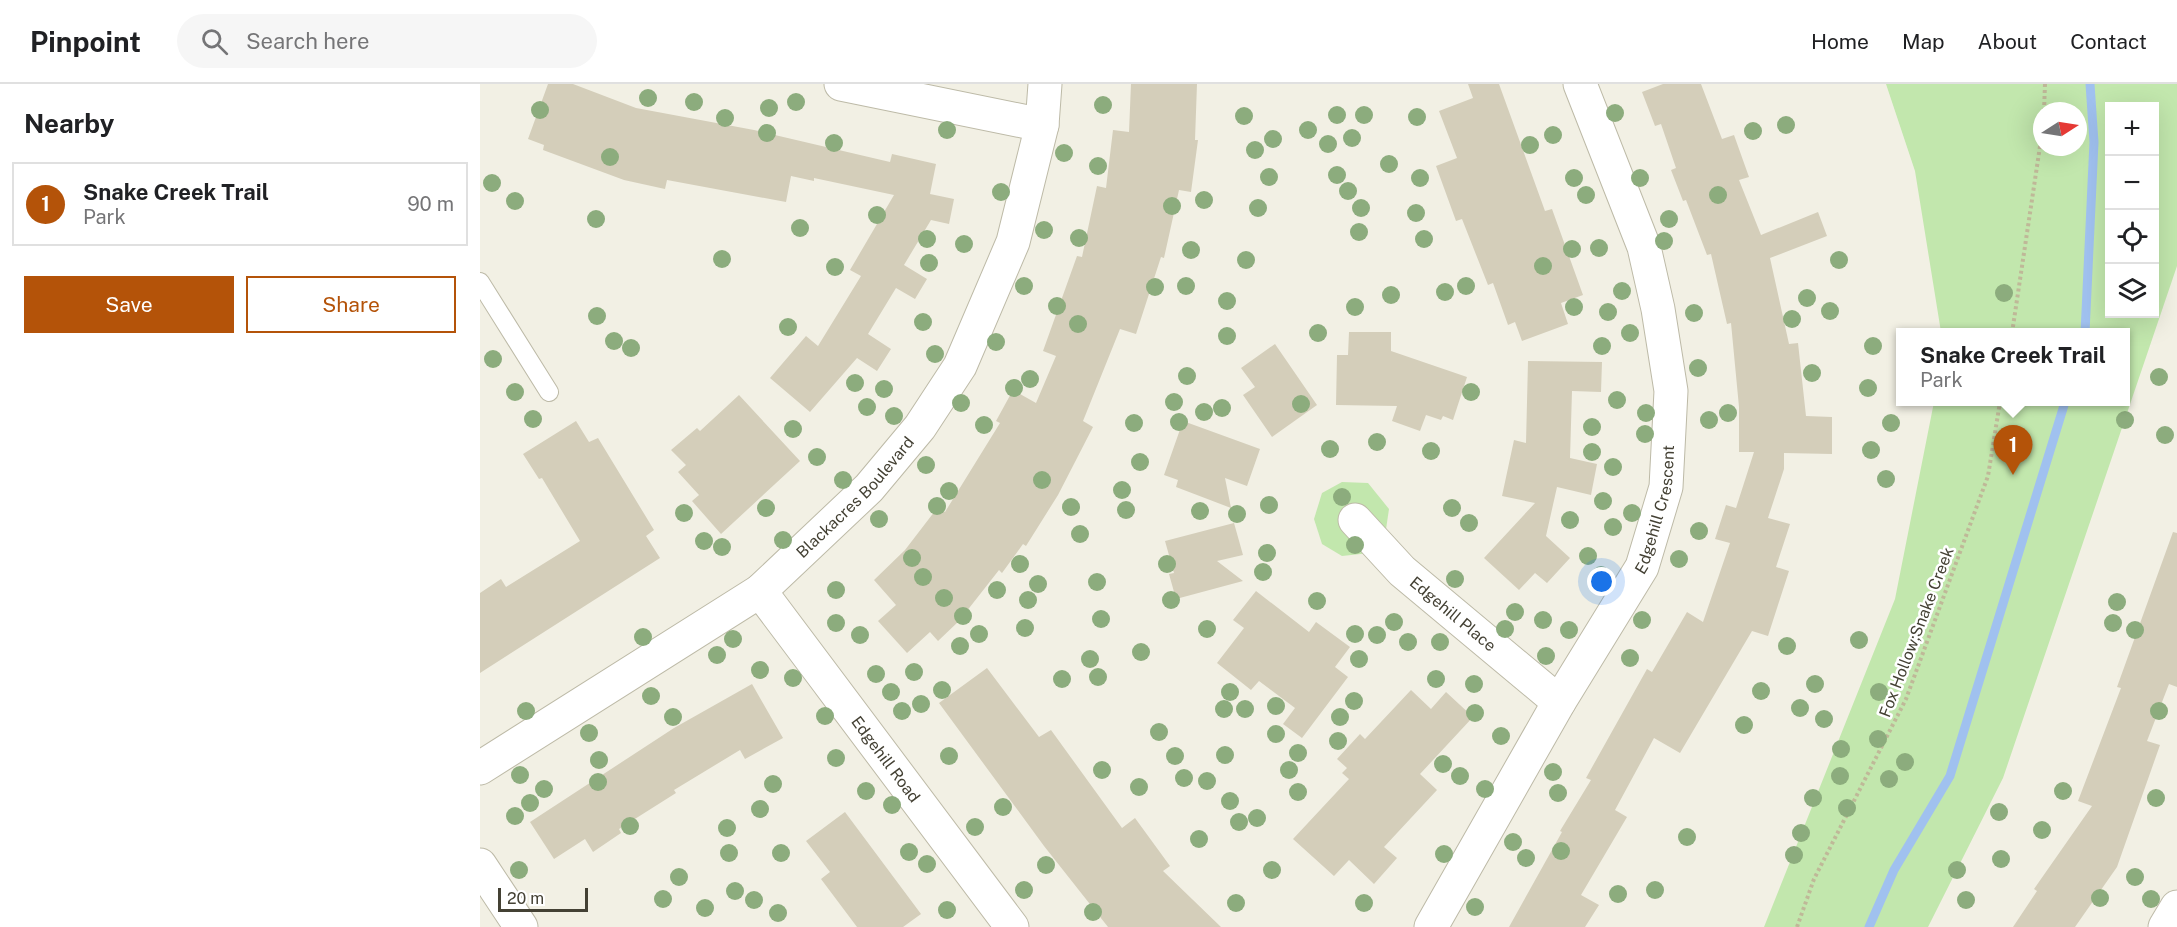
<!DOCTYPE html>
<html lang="en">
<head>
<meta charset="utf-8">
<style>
	body { margin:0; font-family:"Public Sans",sans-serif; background:#f6f6f6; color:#202124 }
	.controls { position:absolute; right:18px; top:18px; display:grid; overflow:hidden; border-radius:0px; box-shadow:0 6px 24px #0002 }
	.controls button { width:54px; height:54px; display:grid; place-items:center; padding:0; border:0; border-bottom:2px solid #e0e0e0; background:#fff; color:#202124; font:30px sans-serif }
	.compass { position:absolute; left:1553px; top:18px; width:54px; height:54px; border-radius:50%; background:#fff; box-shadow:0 6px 24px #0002; rotate:78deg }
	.scale { position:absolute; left:18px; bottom:15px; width:90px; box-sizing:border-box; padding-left:6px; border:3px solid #444134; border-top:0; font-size:16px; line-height:21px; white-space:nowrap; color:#444134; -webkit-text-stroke:4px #fff; paint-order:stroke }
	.you { position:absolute; left:1122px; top:498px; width:21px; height:21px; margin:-15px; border:4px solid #fff; border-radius:50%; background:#1a73e8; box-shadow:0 0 0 9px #1a73e833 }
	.badge { display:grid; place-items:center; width:39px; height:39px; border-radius:50%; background:#b45309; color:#fff; font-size:20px; font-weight:700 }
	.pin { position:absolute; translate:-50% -50px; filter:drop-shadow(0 2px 3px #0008) }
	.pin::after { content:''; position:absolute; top:32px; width:21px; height:18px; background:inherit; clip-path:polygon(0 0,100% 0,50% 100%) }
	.popup { position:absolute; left:1416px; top:244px; width:234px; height:78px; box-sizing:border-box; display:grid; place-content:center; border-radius:0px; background:#fff; filter:drop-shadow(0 2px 4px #0005); font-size:20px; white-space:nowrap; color:#757577 }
	.popup b { font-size:22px; color:#202124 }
	.popup::after { content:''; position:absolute; left:50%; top:100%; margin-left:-12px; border:12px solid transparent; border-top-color:#fff }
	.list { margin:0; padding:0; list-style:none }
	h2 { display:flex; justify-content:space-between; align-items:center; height:78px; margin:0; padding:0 24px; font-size:26px }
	h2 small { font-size:20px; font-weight:400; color:#757577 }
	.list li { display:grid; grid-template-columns:39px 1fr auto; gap:18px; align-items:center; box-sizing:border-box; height:84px; margin:0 12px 12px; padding:0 12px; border:2px solid #e0e0e0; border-radius:0px }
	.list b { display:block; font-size:22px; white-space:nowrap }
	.list p { margin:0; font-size:20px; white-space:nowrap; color:#757577 }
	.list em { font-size:20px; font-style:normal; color:#757577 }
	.actions { display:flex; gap:12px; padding:18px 24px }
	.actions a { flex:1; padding:14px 0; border:2px solid #b45309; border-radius:0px; text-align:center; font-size:21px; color:#b45309 }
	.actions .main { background:#b45309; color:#fff }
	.icon { flex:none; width:33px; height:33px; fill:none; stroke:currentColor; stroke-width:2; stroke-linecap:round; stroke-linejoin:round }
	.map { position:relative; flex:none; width:1697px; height:843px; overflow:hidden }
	header { display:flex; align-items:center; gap:36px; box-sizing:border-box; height:84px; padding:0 30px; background:#fff; border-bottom:2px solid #e0e0e0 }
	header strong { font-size:28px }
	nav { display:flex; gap:33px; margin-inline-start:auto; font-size:21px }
	.search { width:420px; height:54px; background:#f6f6f6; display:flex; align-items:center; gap:15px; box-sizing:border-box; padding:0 21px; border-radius:33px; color:#757577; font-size:22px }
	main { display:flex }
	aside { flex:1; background:#fff }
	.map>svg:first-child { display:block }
</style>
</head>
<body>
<header>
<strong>Pinpoint</strong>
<div class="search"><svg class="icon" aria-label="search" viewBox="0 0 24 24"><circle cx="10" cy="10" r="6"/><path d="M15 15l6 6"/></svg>Search here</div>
<nav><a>Home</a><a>Map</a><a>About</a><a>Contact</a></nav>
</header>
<main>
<aside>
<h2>Nearby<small></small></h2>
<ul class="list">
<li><span class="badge">1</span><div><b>Snake Creek Trail</b><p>Park</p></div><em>90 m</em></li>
</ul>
<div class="actions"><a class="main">Save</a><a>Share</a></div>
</aside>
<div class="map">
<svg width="1697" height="843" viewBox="0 0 1697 843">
	<rect width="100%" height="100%" fill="#f2f0e4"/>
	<!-- green -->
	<g fill="#c2e7ad" fill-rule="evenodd">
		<path d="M1406,0H1697V182L1523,694L1448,843H1284L1415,515L1454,318H1646V249L1461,248L1435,87ZM1630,22H1674V230H1630ZM1562,27H1598V63H1562Z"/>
		<polygon points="862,398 888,399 909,425 905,452 890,469 862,472 842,460 834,435 842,409"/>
	</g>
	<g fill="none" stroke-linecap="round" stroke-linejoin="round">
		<!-- stream -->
		<g stroke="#a0c1ef" stroke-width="9">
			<polyline points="1605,249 1614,58 1610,0"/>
			<polyline points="1389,843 1414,786 1470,692 1585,318"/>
		</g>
	</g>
	<!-- building -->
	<g fill="#d4ceba">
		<polygon points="68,0 93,0 156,24 274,46 410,78 412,70 456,80 450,110 474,115 469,140 451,136 424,181 447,195 435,215 416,204 388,250 411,265 397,287 377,274 330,328 290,294 326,252 338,262 381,192 370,186 414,111 334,94 334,97 311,92 306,118 187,96 185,105 144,96 63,66 64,61 48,55"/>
		<polygon points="651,0 717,0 715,56 718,56 711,108 699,106 684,174 681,173 656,250 640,245 603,337 613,343 578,411 546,462 543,460 522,489 519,486 479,537 458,557 450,548 427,569 398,537 416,521 394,496 425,466 458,423 465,428 520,339 516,337 533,306 556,319 576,272 563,267 597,172 602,173 617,102 626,104 633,46 649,48"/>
		<polygon points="988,0 1019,0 1065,127 1072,125 1103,211 1081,219 1088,240 1042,257 1035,238 1028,241 1013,199 1008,201 982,135 976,137 956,82 977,74 959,27 993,14"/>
		<polygon points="1183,0 1221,0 1242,55 1254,51 1269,93 1259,96 1281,151 1338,128 1347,152 1290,174 1309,260 1318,259 1326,332 1352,333 1352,370 1304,369 1304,385 1288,434 1310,440 1296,483 1309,487 1288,552 1272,547 1200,669 1174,654 1135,726 1147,733 1101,811 1119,821 1105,843 1029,843 1082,748 1080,747 1111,696 1106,694 1167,585 1172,588 1207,528 1223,538 1250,459 1235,455 1246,421 1256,424 1274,368 1259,368 1259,323 1251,239 1247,240 1231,170 1227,171 1206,116 1203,117 1191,86 1196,84 1181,40 1175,42 1162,8"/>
		<polygon points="869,248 911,248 911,267 987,293 973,336 963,332 961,336 946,331 940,347 912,337 917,322 856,321 857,271 868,271"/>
		<polygon points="795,260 837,321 792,353 763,311 775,303 761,284"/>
		<polygon points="1048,277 1122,278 1121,308 1092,307 1090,374 1117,380 1111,411 1077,403 1066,452 1090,474 1067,499 1055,489 1039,506 1004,474 1055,419 1022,412 1034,356 1046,359"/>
		<polygon points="259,311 320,377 241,450 212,417 219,411 198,388 206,381 191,366 217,344 220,347"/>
		<polygon points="96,337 109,358 118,354 174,446 166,452 180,474 0,589 0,509 21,495 26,503 100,457 62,394 59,395 43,370"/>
		<polygon points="703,337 780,365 767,402 745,394 751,424 696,403 698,396 684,391"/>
		<polygon points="754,439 763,471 737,477 763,497 696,515 689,490 694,489 685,457"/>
		<polygon points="1693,448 1697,449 1697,603 1689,600 1667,657 1680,661 1637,783 1595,843 1533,843 1557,807 1554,805 1612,722 1598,717 1641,604 1637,603"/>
		<polygon points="776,507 829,548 836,538 870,563 855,583 868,593 822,654 803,640 815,624 779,597 771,606 737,579 764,544 753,536"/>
		<polygon points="507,584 559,653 571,646 642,744 655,734 690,782 683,787 741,843 628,843 564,762 459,619"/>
		<polygon points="272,600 303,654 265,675 260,666 194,706 196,709 139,745 141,749 113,768 105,755 74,775 50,738 194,644"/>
		<polygon points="931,606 951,625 966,608 993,633 940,690 957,706 904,763 917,774 894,800 869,776 854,792 813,755 869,695 862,689 867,684 857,675 880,650 885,655"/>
		<polygon points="365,728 441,830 423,843 377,843 341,795 350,788 326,757"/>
	</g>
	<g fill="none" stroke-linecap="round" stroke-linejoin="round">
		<!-- service casing -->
		<g stroke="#bdbaa7" stroke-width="20">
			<polyline id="service" points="0,198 69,308"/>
		</g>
		<!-- minor casing -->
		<g stroke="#bdbaa7" stroke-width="35">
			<g id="minor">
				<polyline points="361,0 562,41"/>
				<path id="s1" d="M875,436L922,487L1079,618"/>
				<path id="s2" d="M280,507L532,843"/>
				<polyline points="0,781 41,843"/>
				<path id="s3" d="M951,843L1079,618L1162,483L1186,403L1191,307L1178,225L1164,163L1100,0"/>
				<polyline points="1685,843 1697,823"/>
			</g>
		</g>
		<!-- tertiary casing -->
		<g stroke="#bdbaa7" stroke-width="35">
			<g id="tertiary">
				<path id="s4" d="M0,684L280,507L389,404L440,343L480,282L533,158L562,41L565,0"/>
			</g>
		</g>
		<!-- path -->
		<g stroke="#bfb898" stroke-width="4" stroke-dasharray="3 3" stroke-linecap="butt">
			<polyline points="1564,27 1565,0"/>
			<polyline points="1532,249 1562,49"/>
			<polyline points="1317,843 1334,795 1426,615 1508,392 1520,318"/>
		</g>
		<!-- service -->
		<use href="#service" stroke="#fff" stroke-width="18"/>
		<!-- minor -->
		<use href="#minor" stroke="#fff" stroke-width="33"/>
		<!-- tertiary -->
		<use href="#tertiary" stroke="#fff" stroke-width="33"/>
	</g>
	<!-- trees -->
	<g fill="#8cac7d">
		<circle cx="168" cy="14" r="9"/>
		<circle cx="214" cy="18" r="9"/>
		<circle cx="316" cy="18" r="9"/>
		<circle cx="623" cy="21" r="9"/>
		<circle cx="289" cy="24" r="9"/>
		<circle cx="60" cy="26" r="9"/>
		<circle cx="1135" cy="29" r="9"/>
		<circle cx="857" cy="31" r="9"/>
		<circle cx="884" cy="31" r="9"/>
		<circle cx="764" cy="32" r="9"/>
		<circle cx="937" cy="33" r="9"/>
		<circle cx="245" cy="34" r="9"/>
		<circle cx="1306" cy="41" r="9"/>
		<circle cx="467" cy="46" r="9"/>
		<circle cx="828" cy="46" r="9"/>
		<circle cx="1273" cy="47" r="9"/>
		<circle cx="287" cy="49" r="9"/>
		<circle cx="1073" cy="51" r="9"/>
		<circle cx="872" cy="54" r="9"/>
		<circle cx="793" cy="55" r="9"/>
		<circle cx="354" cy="59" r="9"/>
		<circle cx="848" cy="60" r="9"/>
		<circle cx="1050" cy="61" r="9"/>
		<circle cx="775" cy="66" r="9"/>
		<circle cx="584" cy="69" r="9"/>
		<circle cx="130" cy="73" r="9"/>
		<circle cx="909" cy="80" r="9"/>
		<circle cx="618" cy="82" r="9"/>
		<circle cx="857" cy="91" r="9"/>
		<circle cx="789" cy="93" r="9"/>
		<circle cx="940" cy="94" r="9"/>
		<circle cx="1094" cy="94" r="9"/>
		<circle cx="1160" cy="94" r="9"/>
		<circle cx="12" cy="99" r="9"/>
		<circle cx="868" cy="107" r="9"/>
		<circle cx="521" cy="108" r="9"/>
		<circle cx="1106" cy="111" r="9"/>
		<circle cx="1238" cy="111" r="9"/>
		<circle cx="724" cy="116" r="9"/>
		<circle cx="35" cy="117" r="9"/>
		<circle cx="692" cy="122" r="9"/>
		<circle cx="778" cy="124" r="9"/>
		<circle cx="881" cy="124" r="9"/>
		<circle cx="936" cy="129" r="9"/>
		<circle cx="397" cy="131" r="9"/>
		<circle cx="116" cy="135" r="9"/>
		<circle cx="1189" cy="135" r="9"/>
		<circle cx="320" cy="144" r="9"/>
		<circle cx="564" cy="146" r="9"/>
		<circle cx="879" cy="148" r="9"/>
		<circle cx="599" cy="154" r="9"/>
		<circle cx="447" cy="155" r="9"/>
		<circle cx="944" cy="155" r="9"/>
		<circle cx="1184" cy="157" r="9"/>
		<circle cx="484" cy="160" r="9"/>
		<circle cx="1119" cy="164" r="9"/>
		<circle cx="1092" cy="165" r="9"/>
		<circle cx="711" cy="166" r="9"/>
		<circle cx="242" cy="175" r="9"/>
		<circle cx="766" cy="176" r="9"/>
		<circle cx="1359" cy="176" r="9"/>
		<circle cx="449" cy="179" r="9"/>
		<circle cx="1063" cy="182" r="9"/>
		<circle cx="355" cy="183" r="9"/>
		<circle cx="544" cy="202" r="9"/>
		<circle cx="706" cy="202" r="9"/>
		<circle cx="986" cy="202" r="9"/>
		<circle cx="675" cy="203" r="9"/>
		<circle cx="1142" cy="207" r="9"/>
		<circle cx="965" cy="208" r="9"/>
		<circle cx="1524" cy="209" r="9"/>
		<circle cx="911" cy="211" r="9"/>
		<circle cx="1327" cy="214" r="9"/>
		<circle cx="747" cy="217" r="9"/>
		<circle cx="577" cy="222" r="9"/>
		<circle cx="875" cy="223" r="9"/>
		<circle cx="1094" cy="223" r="9"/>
		<circle cx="1350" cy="227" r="9"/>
		<circle cx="1128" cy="228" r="9"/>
		<circle cx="1214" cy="229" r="9"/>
		<circle cx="117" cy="232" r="9"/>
		<circle cx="1312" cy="235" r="9"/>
		<circle cx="443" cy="238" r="9"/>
		<circle cx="598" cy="240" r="9"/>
		<circle cx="308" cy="243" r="9"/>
		<circle cx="838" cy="249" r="9"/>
		<circle cx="1150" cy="249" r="9"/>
		<circle cx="747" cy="252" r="9"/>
		<circle cx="134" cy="257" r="9"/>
		<circle cx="516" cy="258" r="9"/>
		<circle cx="1122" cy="262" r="9"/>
		<circle cx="1393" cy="262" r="9"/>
		<circle cx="151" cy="264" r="9"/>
		<circle cx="455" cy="270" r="9"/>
		<circle cx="13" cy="275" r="9"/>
		<circle cx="1218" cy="284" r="9"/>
		<circle cx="1332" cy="289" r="9"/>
		<circle cx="707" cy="292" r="9"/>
		<circle cx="1679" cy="293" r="9"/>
		<circle cx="550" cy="295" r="9"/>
		<circle cx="375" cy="299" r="9"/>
		<circle cx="534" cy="304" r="9"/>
		<circle cx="1388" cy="304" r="9"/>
		<circle cx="404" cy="305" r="9"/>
		<circle cx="35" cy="308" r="9"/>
		<circle cx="991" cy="308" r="9"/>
		<circle cx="1137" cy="316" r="9"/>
		<circle cx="694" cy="318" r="9"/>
		<circle cx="481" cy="319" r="9"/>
		<circle cx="821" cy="320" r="9"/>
		<circle cx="387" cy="323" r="9"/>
		<circle cx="742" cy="324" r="9"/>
		<circle cx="724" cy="328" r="9"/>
		<circle cx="1166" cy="329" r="9"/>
		<circle cx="1248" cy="329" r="9"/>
		<circle cx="414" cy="332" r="9"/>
		<circle cx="53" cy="335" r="9"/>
		<circle cx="1229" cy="336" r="9"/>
		<circle cx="1645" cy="336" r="9"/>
		<circle cx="699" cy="338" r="9"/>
		<circle cx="654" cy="339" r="9"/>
		<circle cx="1411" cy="339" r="9"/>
		<circle cx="504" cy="341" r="9"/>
		<circle cx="1112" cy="343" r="9"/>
		<circle cx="313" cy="345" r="9"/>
		<circle cx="1165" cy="350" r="9"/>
		<circle cx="1685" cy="351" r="9"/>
		<circle cx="897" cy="358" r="9"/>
		<circle cx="850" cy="365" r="9"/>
		<circle cx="1391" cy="366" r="9"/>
		<circle cx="951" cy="367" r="9"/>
		<circle cx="1112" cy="368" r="9"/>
		<circle cx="337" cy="373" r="9"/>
		<circle cx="660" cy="378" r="9"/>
		<circle cx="446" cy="381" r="9"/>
		<circle cx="1133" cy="383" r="9"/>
		<circle cx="1406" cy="395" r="9"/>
		<circle cx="363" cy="396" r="9"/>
		<circle cx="562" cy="396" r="9"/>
		<circle cx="642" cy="406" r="9"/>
		<circle cx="469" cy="407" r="9"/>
		<circle cx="862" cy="413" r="9"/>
		<circle cx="1123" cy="417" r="9"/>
		<circle cx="789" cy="421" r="9"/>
		<circle cx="457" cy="422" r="9"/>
		<circle cx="591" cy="423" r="9"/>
		<circle cx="286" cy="424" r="9"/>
		<circle cx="972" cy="424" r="9"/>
		<circle cx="646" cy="426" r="9"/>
		<circle cx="720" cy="427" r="9"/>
		<circle cx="204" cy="429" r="9"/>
		<circle cx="1152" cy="429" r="9"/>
		<circle cx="757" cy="430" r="9"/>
		<circle cx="399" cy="435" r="9"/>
		<circle cx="1090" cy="436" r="9"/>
		<circle cx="989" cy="439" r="9"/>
		<circle cx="1133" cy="443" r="9"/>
		<circle cx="1219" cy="447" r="9"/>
		<circle cx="600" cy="450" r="9"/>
		<circle cx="303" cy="456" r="9"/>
		<circle cx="224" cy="457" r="9"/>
		<circle cx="875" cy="461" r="9"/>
		<circle cx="242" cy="463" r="9"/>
		<circle cx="787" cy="469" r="9"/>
		<circle cx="1108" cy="472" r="9"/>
		<circle cx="432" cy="474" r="9"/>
		<circle cx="1199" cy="475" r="9"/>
		<circle cx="540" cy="480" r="9"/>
		<circle cx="687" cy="480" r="9"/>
		<circle cx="783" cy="488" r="9"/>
		<circle cx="1121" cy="491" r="9"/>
		<circle cx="443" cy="493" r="9"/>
		<circle cx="975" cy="495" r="9"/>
		<circle cx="617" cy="498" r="9"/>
		<circle cx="558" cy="500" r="9"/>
		<circle cx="356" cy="506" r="9"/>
		<circle cx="517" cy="506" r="9"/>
		<circle cx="464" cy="514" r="9"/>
		<circle cx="548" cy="516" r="9"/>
		<circle cx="691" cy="516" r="9"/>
		<circle cx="837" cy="517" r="9"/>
		<circle cx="1637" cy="518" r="9"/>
		<circle cx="1035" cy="528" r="9"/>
		<circle cx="483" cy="532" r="9"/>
		<circle cx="621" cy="535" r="9"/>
		<circle cx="1063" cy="536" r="9"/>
		<circle cx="1162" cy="536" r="9"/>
		<circle cx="914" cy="538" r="9"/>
		<circle cx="356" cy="539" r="9"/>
		<circle cx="1633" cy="539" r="9"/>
		<circle cx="545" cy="544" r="9"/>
		<circle cx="727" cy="545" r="9"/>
		<circle cx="1025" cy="545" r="9"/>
		<circle cx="1089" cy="546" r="9"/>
		<circle cx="1655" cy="546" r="9"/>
		<circle cx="499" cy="550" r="9"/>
		<circle cx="875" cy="550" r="9"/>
		<circle cx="380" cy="551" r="9"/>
		<circle cx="897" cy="551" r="9"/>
		<circle cx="163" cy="553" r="9"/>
		<circle cx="253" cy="555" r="9"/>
		<circle cx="1379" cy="556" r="9"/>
		<circle cx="928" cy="558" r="9"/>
		<circle cx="960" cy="558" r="9"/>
		<circle cx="480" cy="562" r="9"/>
		<circle cx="1307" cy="562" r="9"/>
		<circle cx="661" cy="568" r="9"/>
		<circle cx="237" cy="571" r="9"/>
		<circle cx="1066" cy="572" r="9"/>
		<circle cx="1150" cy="574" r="9"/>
		<circle cx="610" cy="575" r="9"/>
		<circle cx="879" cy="575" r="9"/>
		<circle cx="280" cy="586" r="9"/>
		<circle cx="434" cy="588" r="9"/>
		<circle cx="396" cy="590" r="9"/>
		<circle cx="618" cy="593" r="9"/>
		<circle cx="313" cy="594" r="9"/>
		<circle cx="582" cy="595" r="9"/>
		<circle cx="956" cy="595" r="9"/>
		<circle cx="994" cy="600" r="9"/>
		<circle cx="1335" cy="600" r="9"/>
		<circle cx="462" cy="606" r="9"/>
		<circle cx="1281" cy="607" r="9"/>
		<circle cx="411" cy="608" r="9"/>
		<circle cx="750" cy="608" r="9"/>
		<circle cx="1399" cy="608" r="9"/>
		<circle cx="171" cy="612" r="9"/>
		<circle cx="874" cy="617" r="9"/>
		<circle cx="441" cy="620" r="9"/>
		<circle cx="796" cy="622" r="9"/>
		<circle cx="1320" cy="624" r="9"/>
		<circle cx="744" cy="625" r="9"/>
		<circle cx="765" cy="625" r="9"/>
		<circle cx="46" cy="627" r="9"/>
		<circle cx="422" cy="627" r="9"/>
		<circle cx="1679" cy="627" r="9"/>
		<circle cx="995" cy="629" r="9"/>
		<circle cx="345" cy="632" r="9"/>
		<circle cx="193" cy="633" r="9"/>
		<circle cx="860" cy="633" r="9"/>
		<circle cx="1344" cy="635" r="9"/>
		<circle cx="1264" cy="641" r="9"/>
		<circle cx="679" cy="648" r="9"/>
		<circle cx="109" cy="649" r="9"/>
		<circle cx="796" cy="650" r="9"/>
		<circle cx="1021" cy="652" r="9"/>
		<circle cx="1398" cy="655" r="9"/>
		<circle cx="858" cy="657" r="9"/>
		<circle cx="1361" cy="665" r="9"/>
		<circle cx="818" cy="669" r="9"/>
		<circle cx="745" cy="671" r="9"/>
		<circle cx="469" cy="672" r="9"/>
		<circle cx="695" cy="672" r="9"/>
		<circle cx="356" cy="674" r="9"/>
		<circle cx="119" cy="676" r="9"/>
		<circle cx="1425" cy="678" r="9"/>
		<circle cx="963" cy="680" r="9"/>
		<circle cx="622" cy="686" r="9"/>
		<circle cx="809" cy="686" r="9"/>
		<circle cx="1073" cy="688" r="9"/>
		<circle cx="40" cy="691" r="9"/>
		<circle cx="980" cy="692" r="9"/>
		<circle cx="1360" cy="692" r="9"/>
		<circle cx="704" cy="694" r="9"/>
		<circle cx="1409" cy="695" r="9"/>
		<circle cx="727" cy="697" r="9"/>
		<circle cx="118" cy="698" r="9"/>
		<circle cx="293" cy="700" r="9"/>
		<circle cx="659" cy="703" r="9"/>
		<circle cx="64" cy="705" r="9"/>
		<circle cx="1005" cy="705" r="9"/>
		<circle cx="386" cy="707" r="9"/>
		<circle cx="1583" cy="707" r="9"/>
		<circle cx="818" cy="708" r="9"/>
		<circle cx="1078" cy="709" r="9"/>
		<circle cx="1333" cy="714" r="9"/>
		<circle cx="1676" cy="714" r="9"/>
		<circle cx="750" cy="717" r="9"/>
		<circle cx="50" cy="719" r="9"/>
		<circle cx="412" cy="721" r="9"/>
		<circle cx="523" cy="723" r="9"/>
		<circle cx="1367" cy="724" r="9"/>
		<circle cx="280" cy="725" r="9"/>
		<circle cx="1519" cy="728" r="9"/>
		<circle cx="35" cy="732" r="9"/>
		<circle cx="777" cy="734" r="9"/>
		<circle cx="759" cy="738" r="9"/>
		<circle cx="150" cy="742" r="9"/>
		<circle cx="495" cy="743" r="9"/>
		<circle cx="247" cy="744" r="9"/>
		<circle cx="1562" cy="746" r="9"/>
		<circle cx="1321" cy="749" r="9"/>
		<circle cx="1207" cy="753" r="9"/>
		<circle cx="719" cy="755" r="9"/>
		<circle cx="1033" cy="758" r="9"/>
		<circle cx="1081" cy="767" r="9"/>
		<circle cx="429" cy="768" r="9"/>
		<circle cx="249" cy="769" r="9"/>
		<circle cx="301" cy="769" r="9"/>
		<circle cx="964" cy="770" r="9"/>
		<circle cx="1314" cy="771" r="9"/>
		<circle cx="1046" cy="774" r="9"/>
		<circle cx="1521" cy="775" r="9"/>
		<circle cx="447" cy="780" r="9"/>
		<circle cx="566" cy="781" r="9"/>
		<circle cx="39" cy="786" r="9"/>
		<circle cx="792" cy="786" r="9"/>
		<circle cx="1477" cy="786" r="9"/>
		<circle cx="199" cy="793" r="9"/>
		<circle cx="1655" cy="793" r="9"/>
		<circle cx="544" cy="806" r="9"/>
		<circle cx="1175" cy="806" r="9"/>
		<circle cx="255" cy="807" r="9"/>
		<circle cx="1138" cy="810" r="9"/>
		<circle cx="1620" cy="814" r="9"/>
		<circle cx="183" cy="815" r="9"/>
		<circle cx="1671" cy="815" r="9"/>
		<circle cx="274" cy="816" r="9"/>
		<circle cx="1486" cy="816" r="9"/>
		<circle cx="756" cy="819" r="9"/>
		<circle cx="884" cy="819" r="9"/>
		<circle cx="995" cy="823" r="9"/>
		<circle cx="225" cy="824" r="9"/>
		<circle cx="467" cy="826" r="9"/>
		<circle cx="613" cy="828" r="9"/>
		<circle cx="298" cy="829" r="9"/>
	</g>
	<g text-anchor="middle" stroke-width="5" stroke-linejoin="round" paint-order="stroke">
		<!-- street labels -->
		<g font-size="16" fill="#444134" stroke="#fff">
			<text dy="6" stroke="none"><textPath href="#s4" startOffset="465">Blackacres Boulevard</textPath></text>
			<text dy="6" stroke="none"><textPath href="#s3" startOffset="477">Edgehill Crescent</textPath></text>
			<text dy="6" stroke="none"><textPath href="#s1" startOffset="136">Edgehill Place</textPath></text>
			<text transform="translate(1436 548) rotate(-69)" y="6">Fox Hollow;Snake Creek</text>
			<text dy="6" stroke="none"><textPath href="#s2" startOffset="210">Edgehill Road</textPath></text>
		</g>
	</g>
</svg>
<div class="controls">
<button>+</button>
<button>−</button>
<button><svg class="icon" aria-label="locate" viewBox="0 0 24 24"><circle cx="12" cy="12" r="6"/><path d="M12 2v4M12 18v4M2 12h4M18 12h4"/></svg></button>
<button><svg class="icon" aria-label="layers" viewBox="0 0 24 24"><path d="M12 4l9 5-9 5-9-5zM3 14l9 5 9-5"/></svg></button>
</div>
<svg class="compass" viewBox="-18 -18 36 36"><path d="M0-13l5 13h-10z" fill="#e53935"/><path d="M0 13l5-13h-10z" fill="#757577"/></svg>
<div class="scale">20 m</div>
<div class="you"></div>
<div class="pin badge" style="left:1533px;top:391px">1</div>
<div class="popup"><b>Snake Creek Trail</b>Park</div>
</div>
</main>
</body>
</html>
